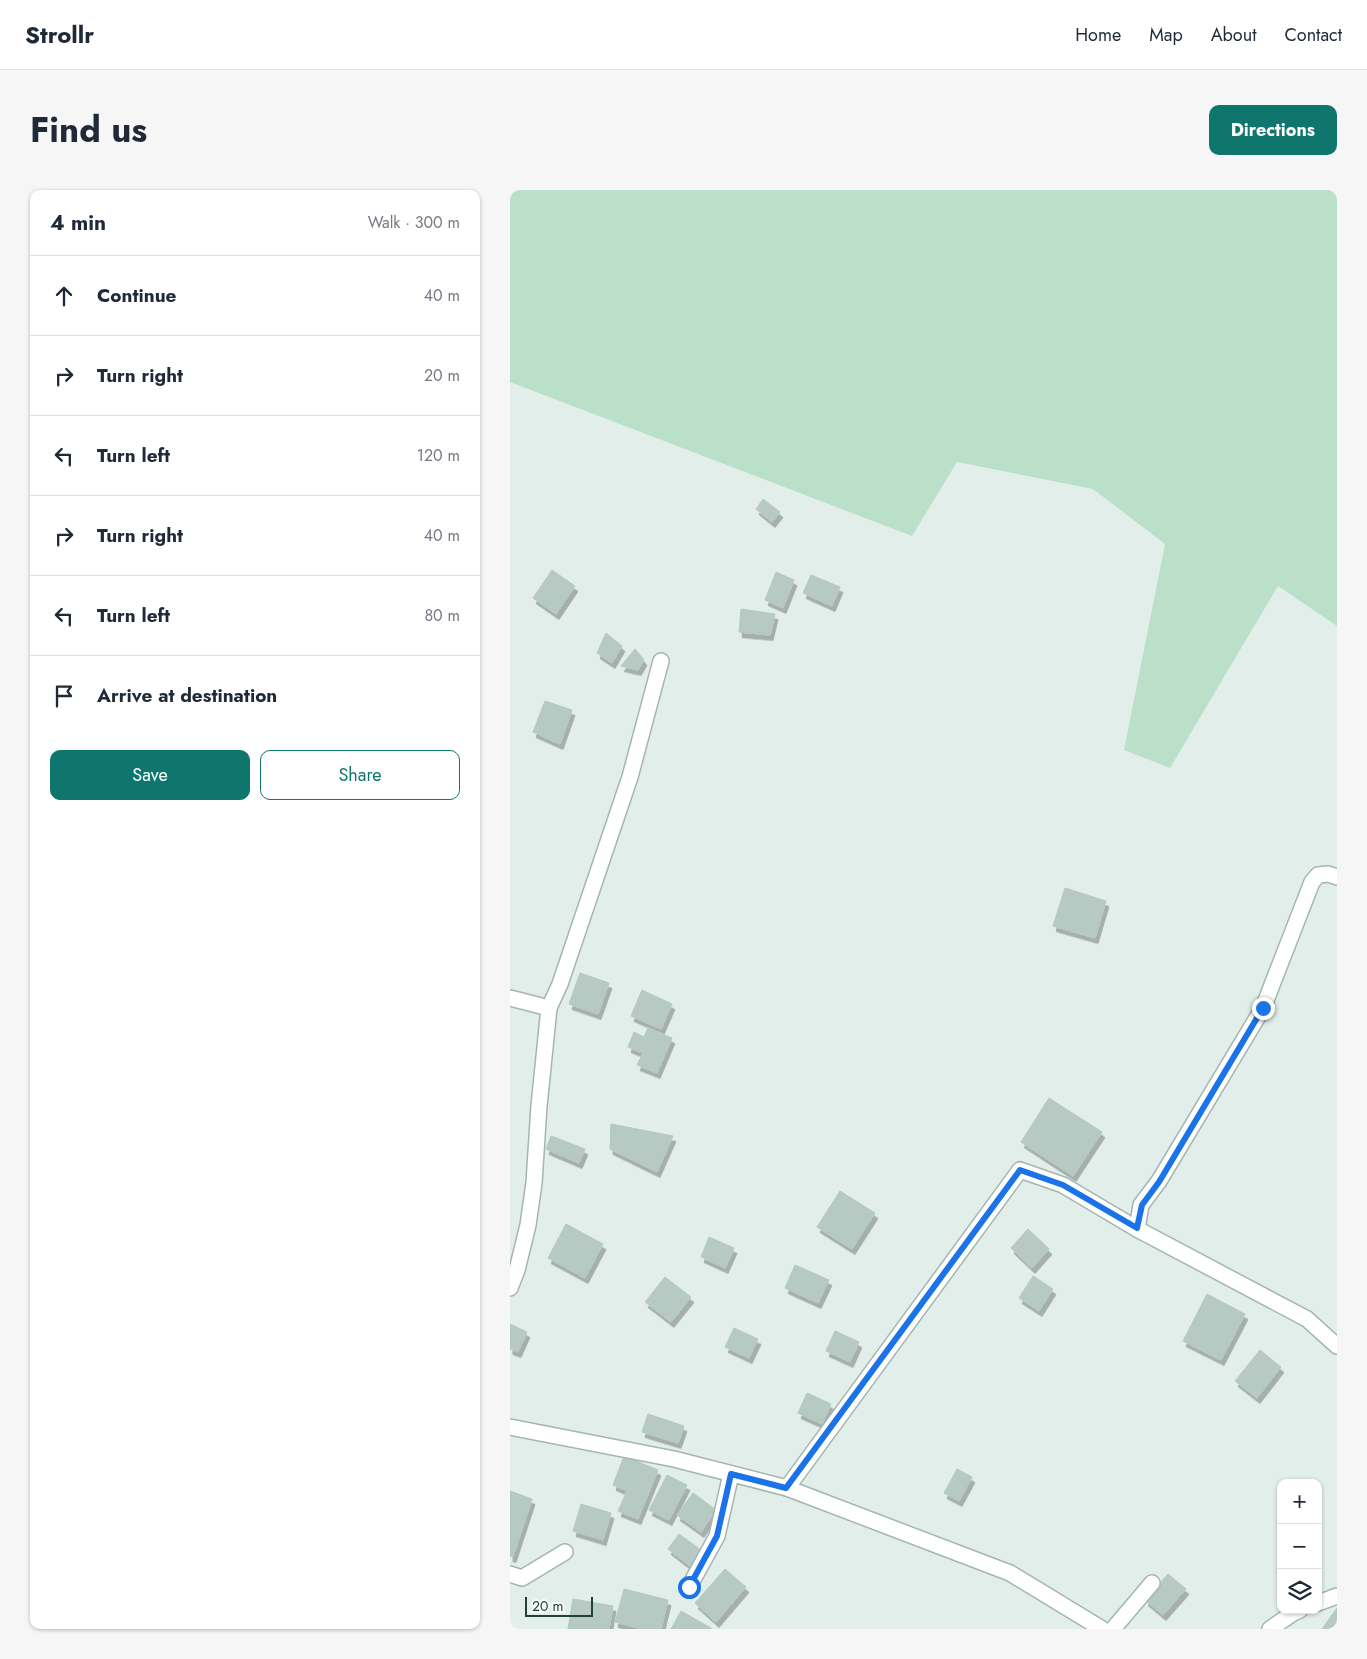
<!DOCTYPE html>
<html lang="en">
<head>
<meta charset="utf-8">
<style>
	body { margin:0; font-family:Jost,sans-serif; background:#f6f6f7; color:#1f2937 }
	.controls { position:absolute; right:15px; bottom:15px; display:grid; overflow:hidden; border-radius:10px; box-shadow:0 1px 4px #0004 }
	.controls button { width:45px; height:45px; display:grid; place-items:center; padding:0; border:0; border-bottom:1px solid #e0e1e3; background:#fff; color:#1f2937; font:25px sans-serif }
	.scale { position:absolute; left:15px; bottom:12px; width:68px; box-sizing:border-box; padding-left:5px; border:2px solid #21403b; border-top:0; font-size:14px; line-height:18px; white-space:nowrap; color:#21403b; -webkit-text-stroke:4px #f3faf7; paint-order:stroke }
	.stop { position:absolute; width:15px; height:15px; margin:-11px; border:4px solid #1a73e8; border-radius:50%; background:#fff }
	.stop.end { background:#1a73e8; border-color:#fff; box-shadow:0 1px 5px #0008 }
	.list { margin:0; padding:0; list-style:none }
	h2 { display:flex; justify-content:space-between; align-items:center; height:65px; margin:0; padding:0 20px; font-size:21px }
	h2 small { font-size:16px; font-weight:400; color:#747a83 }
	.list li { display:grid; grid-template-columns:32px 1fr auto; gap:15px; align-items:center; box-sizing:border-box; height:80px; padding:0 20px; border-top:1px solid #e0e1e3 }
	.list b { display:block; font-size:19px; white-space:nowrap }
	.list em { font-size:16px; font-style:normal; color:#747a83 }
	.actions { display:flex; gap:10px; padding:15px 20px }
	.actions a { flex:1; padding:11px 0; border:1px solid #0f766e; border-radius:10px; text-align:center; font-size:18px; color:#0f766e }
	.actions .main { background:#0f766e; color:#fff }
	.icon { flex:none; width:28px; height:28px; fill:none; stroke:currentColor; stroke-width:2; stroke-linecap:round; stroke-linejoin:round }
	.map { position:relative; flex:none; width:827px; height:1439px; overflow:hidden; border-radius:10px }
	header { display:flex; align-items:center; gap:30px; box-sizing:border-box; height:70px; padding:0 25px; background:#fff; border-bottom:1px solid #e0e1e3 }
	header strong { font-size:24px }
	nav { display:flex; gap:28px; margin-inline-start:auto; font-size:18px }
	.intro { display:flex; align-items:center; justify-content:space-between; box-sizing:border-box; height:120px; padding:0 30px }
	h1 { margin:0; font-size:35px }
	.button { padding:12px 22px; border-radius:10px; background:#0f766e; color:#fff; font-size:18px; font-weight:700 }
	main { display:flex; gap:30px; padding:0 30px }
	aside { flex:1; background:#fff; border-radius:10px; box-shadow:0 1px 4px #0004 }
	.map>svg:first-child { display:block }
</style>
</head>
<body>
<header>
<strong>Strollr</strong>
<nav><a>Home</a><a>Map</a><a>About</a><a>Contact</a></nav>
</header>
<div class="intro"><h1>Find us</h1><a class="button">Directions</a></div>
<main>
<aside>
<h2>4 min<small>Walk · 300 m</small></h2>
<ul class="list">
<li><svg class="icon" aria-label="ahead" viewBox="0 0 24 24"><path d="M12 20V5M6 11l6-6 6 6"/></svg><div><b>Continue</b></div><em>40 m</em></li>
<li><svg class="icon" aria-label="right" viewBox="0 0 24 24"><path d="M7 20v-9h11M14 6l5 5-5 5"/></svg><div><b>Turn right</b></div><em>20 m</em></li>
<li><svg class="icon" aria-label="left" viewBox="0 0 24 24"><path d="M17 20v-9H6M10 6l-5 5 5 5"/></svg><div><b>Turn left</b></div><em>120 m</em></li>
<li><svg class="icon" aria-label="right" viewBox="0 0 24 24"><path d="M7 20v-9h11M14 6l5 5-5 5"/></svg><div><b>Turn right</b></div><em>40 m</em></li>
<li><svg class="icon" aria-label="left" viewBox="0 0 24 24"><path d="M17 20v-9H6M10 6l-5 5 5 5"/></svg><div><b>Turn left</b></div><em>80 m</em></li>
<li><svg class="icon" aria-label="arrive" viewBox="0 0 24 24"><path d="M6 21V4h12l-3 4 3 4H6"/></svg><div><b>Arrive at destination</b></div></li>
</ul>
<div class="actions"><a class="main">Save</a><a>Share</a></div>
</aside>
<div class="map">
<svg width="827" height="1439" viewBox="0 0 827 1439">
	<defs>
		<filter id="shadow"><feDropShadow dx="3" dy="5.5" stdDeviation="0" flood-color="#0004"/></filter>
	</defs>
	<rect width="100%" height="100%" fill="#e2eeea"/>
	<!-- green -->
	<polygon fill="#bae0c9" points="0,0 827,0 827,436 768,396 660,578 614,560 655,354 583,299 447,272 402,346 0,192"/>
	<!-- building -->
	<g fill="#b7c9c3" stroke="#b4c8c2" filter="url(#shadow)">
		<polygon points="253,309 270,322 262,332 246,319"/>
		<polygon points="42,380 65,396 46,424 23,408"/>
		<polygon points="266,382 284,390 273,418 255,410"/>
		<polygon points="301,385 330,397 322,416 293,403"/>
		<polygon points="231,419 265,424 260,445 229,442"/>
		<polygon points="96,443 112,456 102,473 87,463"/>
		<polygon points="125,459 134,470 128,480 111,476"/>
		<polygon points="35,511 62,520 50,554 23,542"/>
		<polygon points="555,698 596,711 585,748 543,736"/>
		<polygon points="70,783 99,793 88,824 59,814"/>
		<polygon points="132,800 162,814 151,839 121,826"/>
		<polygon points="138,838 162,848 147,883 127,875 133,863 118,857 124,842 134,847"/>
		<polygon points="539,908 592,942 563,986 511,952"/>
		<polygon points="101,934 163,946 147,982 100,959"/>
		<polygon points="41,946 75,959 69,973 36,959"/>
		<polygon points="330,1001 365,1023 342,1059 307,1037"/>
		<polygon points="56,1034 93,1054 75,1088 38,1068"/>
		<polygon points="518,1039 539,1059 522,1078 501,1058"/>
		<polygon points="199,1047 224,1058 215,1078 191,1067"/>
		<polygon points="285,1075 319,1090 308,1113 275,1098"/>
		<polygon points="523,1086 543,1099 529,1121 509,1108"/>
		<polygon points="155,1087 181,1107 161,1132 135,1112"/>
		<polygon points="697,1104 735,1124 711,1170 673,1151"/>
		<polygon points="0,1134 17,1142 8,1162 0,1159"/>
		<polygon points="224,1138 248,1149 239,1168 215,1157"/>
		<polygon points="325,1141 349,1152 340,1172 316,1161"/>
		<polygon points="750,1160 771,1177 747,1208 725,1191"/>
		<polygon points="297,1203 321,1214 312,1234 288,1223"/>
		<polygon points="138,1224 174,1236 168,1253 132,1242"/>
		<polygon points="114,1266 148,1280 128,1329 108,1321 117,1301 103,1295"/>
		<polygon points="447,1279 462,1287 449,1311 434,1303"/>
		<polygon points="157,1285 177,1295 159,1330 139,1320"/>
		<polygon points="0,1301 22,1309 3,1367 0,1366"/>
		<polygon points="183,1303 206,1320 191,1342 167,1325"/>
		<polygon points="71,1314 101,1323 93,1350 63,1341"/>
		<polygon points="169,1344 191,1360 180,1376 158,1359"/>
		<polygon points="215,1379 236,1397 206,1432 185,1413"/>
		<polygon points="658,1384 676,1399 653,1425 635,1410"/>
		<polygon points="114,1399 158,1410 151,1439 132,1439 105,1432"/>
		<polygon points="63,1409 103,1416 99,1439 58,1439"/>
		<polygon points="827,1418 827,1439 812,1439"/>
		<polygon points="171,1421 201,1438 201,1439 161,1439"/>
	</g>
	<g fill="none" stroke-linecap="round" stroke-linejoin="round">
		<!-- minor casing -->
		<g stroke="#a4b6b2" stroke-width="18">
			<g id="minor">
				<polyline points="0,808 39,818"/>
				<polyline points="627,1039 631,1015 649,991 753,818 802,692 808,685 818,684 827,687"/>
				<polyline points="0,1098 7,1080 18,1035 24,993 29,916 39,818 50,794 120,587 151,471"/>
				<polyline points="0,1384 12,1388 55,1362"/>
				<polyline points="179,1397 207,1346 221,1284"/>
				<polyline points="808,1413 827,1406"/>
				<polyline points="592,1439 500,1383 277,1298 510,980 553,995 627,1039 797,1129 827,1156"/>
				<polyline points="603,1439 642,1393"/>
				<polyline points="760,1439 783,1423 790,1420"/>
			</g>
		</g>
		<!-- tertiary casing -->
		<g stroke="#a4b6b2" stroke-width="18">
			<polyline id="tertiary" points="0,1237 164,1269 277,1298"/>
		</g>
		<!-- minor -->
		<use href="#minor" stroke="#fff" stroke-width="15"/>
		<!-- tertiary -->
		<use href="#tertiary" stroke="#fff" stroke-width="15"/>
	</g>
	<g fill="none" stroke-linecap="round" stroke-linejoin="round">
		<!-- route -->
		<polyline stroke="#1a73e8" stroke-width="6" points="179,1397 207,1346 221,1284 276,1298 510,980 553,995 627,1038 632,1015 649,992 753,818"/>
	</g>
</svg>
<div class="controls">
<button>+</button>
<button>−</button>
<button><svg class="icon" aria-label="layers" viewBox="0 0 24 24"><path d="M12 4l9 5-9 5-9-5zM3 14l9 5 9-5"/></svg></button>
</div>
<div class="scale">20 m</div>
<div class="stop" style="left:179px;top:1397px"></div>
<div class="stop end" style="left:753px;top:818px"></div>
</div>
</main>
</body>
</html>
